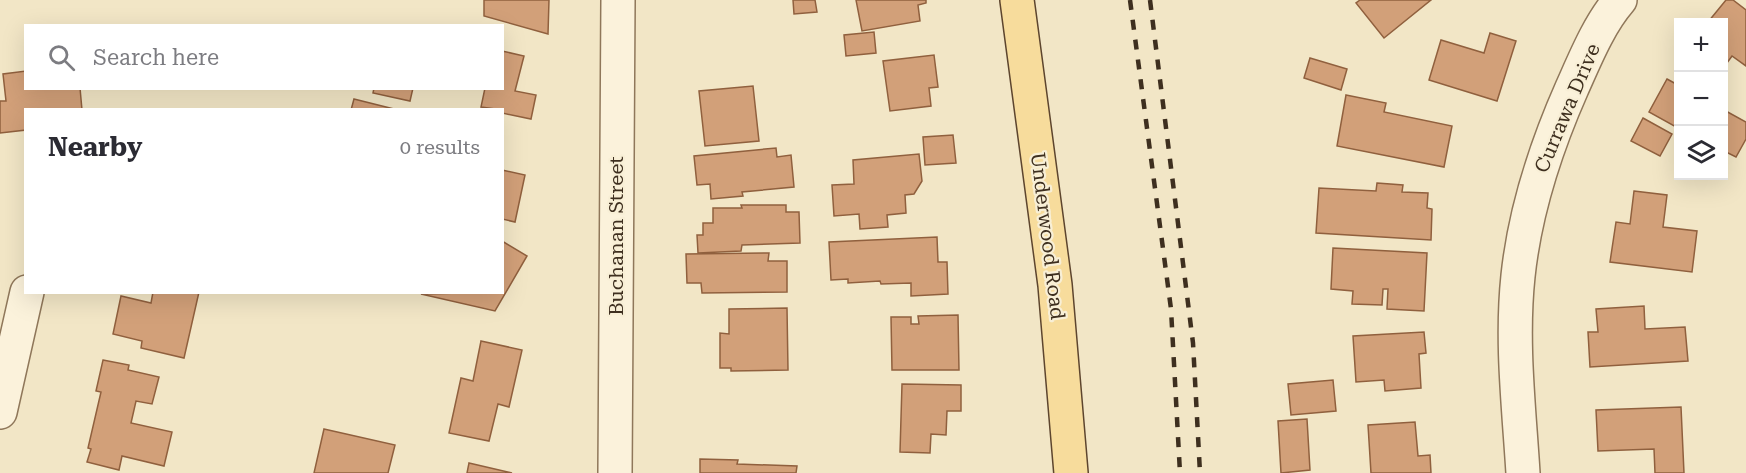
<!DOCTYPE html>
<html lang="en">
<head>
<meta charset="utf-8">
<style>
	body { margin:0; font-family:"Roboto Serif",serif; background:#f2f2f3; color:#2b2b33 }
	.controls { position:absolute; right:18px; top:18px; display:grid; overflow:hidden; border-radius:0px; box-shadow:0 6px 24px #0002 }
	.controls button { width:54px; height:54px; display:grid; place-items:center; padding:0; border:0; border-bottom:2px solid #e1e1e2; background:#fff; color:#2b2b33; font:30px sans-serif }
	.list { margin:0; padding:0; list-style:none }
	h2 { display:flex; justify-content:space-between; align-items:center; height:78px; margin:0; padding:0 24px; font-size:26px }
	h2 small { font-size:20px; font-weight:400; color:#7c7c81 }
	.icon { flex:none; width:33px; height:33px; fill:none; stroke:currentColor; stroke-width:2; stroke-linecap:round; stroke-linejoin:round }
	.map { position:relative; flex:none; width:1746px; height:473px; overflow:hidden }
	.search { position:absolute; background:#fff; box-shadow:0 6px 24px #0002; left:24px; top:24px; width:480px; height:66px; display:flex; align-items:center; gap:15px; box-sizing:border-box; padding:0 21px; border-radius:0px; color:#7c7c81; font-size:22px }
	.panel { position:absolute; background:#fff; box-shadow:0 6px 24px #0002; left:24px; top:108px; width:480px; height:186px; border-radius:0px }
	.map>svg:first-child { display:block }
</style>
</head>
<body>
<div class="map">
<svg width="1746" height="473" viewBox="0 0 1746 473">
	<rect width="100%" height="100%" fill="#f2e6c6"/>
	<!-- building -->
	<g fill="#d2a079" stroke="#90603e" stroke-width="1.5">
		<polygon points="484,0 549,0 548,34 484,16"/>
		<polygon points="793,0 815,0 817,12 794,14"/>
		<polygon points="856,0 926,0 926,3 918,5 920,21 862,31"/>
		<polygon points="1360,0 1431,0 1384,38 1356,3"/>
		<polygon points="1726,0 1733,0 1746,10 1746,66 1732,56 1724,67 1724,22 1708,22"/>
		<polygon points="874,32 876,53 846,56 844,35"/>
		<polygon points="1490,33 1516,41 1497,101 1429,80 1441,40 1484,53"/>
		<polygon points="502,51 524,56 515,91 536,95 531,119 502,113 502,110 481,107 485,88 502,88"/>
		<polygon points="934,55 938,87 929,88 931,106 890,111 883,61"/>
		<polygon points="1310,58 1347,69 1341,90 1304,78"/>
		<polygon points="26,71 26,88 80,88 82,110 26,110 26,130 0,133 0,101 6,101 3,74"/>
		<polygon points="1667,79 1678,85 1678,126 1676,127 1649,112"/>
		<polygon points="753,86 759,141 705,146 699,91"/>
		<polygon points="374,88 413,88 410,101 373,93"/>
		<polygon points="1346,95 1386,103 1384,112 1452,126 1444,167 1337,146"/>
		<polygon points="354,99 398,110 351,110"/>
		<polygon points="1724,110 1746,122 1746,139 1736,157 1724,151"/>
		<polygon points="1643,118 1672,134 1660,156 1631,141"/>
		<polygon points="953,135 956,163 925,165 923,137"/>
		<polygon points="776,148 777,157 791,155 794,187 742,192 743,196 711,199 710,184 697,185 694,156"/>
		<polygon points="919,154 922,181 914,194 905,195 906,213 887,215 888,227 860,229 859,214 834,216 832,185 854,184 853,160"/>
		<polygon points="502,170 525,175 515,222 502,219"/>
		<polygon points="1377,183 1403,185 1402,192 1428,193 1427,208 1432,209 1431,240 1316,233 1319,188 1376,191"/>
		<polygon points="1634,191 1667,195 1663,227 1697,231 1692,272 1610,262 1616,222 1630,224"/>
		<polygon points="741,205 786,205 786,212 799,212 800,243 742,245 741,251 698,253 697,235 703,235 703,223 713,223 713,208 742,208"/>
		<polygon points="937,237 938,262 947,262 948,294 911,296 911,283 881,284 880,281 848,283 848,279 831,280 829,242"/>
		<polygon points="502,241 527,256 495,311 421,294 502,292"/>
		<polygon points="1333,248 1427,253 1424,311 1387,309 1388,289 1383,289 1382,305 1352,304 1353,291 1331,289"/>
		<polygon points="769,253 768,261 787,261 787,292 702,293 701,283 687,283 686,254"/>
		<polygon points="153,292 199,292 184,358 141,348 142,341 113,334 121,296 151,303"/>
		<polygon points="1644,306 1645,329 1685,327 1688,361 1590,367 1588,332 1598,332 1596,309"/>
		<polygon points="787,308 788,370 731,371 731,368 720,368 720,333 729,334 729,309"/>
		<polygon points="958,315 959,370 892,370 891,317 911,317 911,324 919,324 918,316"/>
		<polygon points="1424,332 1426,353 1419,354 1421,388 1385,391 1384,380 1356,382 1353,336"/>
		<polygon points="481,341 522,350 509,407 498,404 489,441 449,433 461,378 473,381"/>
		<polygon points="103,360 129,365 128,370 159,377 152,404 136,401 131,423 172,432 164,466 122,456 119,470 87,462 91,449 88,448 101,392 96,391"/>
		<polygon points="1333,380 1336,411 1291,415 1288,384"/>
		<polygon points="902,384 961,385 961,411 947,411 946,435 931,434 930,453 900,452"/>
		<polygon points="1681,407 1684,473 1655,473 1654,449 1598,451 1596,410"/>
		<polygon points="1307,419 1310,470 1281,473 1278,421"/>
		<polygon points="1415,422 1418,456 1430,455 1431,473 1371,473 1368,425"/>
		<polygon points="324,429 395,445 388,473 314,473"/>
		<polygon points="700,459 738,460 737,464 797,466 796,473 700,473"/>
		<polygon points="469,463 512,473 467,473"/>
	</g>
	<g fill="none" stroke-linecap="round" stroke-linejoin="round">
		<!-- minor casing -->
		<g stroke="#8f775a" stroke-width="36">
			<g id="minor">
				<polyline points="0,412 27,292"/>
				<polyline points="615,473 618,0"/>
				<path d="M1523,473C1519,408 1511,342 1518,276C1525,210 1545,149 1572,88C1585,59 1599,24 1620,0"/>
			</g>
		</g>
		<!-- major casing -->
		<g stroke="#5d452e" stroke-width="36">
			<polyline id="major" points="1017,0 1055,285 1071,473"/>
		</g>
		<!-- minor -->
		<use href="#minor" stroke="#fbf2db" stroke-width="33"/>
		<!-- major -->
		<use href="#major" stroke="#f7dc9c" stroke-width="33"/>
		<!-- rail -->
		<g stroke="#3e2f1f" stroke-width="4.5" stroke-dasharray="10 10" stroke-linecap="butt">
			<polyline points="1130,0 1171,309 1180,473"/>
			<polyline points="1150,0 1193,343 1200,473"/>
		</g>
	</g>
	<g text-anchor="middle" stroke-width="4.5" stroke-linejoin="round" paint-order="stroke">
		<!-- street labels -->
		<g font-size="20" fill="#3e2f1f" stroke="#f8efd6">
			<text transform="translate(1567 108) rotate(-67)" y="7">Currawa Drive</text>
			<text transform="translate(616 236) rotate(-90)" y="7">Buchanan Street</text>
			<text transform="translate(1048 236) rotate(83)" y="7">Underwood Road</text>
		</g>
	</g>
</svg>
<div class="controls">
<button>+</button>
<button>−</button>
<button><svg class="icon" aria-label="layers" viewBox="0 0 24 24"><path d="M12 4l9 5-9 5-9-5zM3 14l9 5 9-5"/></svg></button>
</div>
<div class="search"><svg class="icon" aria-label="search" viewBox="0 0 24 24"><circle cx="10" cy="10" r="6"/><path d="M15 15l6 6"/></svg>Search here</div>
<section class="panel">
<h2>Nearby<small>0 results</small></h2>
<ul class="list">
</ul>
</section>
</div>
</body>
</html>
